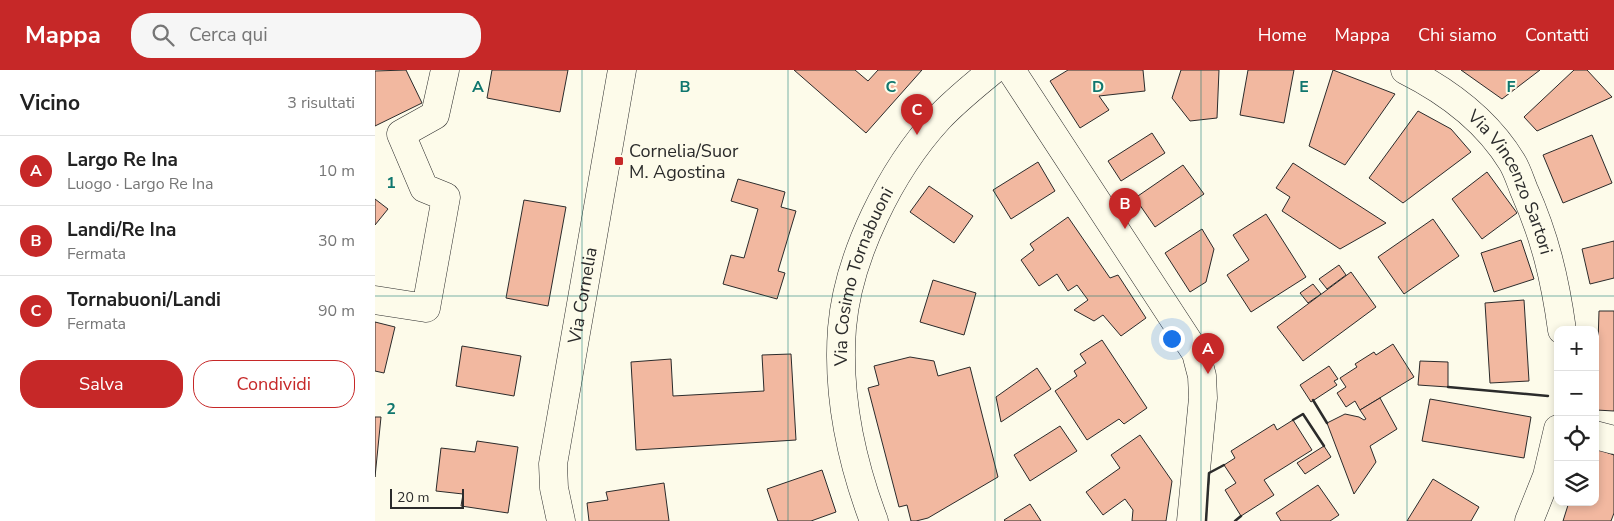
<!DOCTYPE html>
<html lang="it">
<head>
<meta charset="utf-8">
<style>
	body { margin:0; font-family:"Nunito Sans",sans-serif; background:#f6f6f6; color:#222 }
	.controls { position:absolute; right:15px; bottom:15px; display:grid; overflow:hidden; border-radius:10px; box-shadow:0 2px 8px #0003 }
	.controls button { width:45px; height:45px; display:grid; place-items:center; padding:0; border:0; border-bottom:1px solid #e0e0e0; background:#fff; color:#222; font:25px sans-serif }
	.scale { position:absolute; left:15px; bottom:12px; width:74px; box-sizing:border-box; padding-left:5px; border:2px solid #2b2b2b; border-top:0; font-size:14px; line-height:18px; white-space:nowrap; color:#2b2b2b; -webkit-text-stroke:4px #fdfbea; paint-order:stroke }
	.you { position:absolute; left:796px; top:268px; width:18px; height:18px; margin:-12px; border:4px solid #fff; border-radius:50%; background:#1a73e8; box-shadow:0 0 0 8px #1a73e833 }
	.badge { display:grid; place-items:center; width:32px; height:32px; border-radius:50%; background:#c62828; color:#fff; font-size:16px; font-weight:700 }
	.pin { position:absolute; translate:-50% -41px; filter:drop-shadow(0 1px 2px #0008) }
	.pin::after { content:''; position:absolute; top:26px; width:18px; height:15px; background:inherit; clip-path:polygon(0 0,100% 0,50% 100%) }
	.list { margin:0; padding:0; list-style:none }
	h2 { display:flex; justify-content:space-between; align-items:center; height:65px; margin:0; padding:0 20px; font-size:21px }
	h2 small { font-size:16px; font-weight:400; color:#767676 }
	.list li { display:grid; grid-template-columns:32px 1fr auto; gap:15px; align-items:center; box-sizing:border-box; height:70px; padding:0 20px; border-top:1px solid #e0e0e0 }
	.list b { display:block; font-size:19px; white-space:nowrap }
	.list p { margin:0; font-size:16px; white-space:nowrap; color:#767676 }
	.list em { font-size:16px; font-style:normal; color:#767676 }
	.actions { display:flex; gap:10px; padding:15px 20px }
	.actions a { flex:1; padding:11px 0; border:1px solid #c62828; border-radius:20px; text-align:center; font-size:18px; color:#c62828 }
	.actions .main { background:#c62828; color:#fff }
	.icon { flex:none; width:28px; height:28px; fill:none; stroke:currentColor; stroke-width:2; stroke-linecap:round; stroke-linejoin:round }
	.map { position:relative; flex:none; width:1239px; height:451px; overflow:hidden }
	header { display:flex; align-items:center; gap:30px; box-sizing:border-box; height:70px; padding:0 25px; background:#c62828; color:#fff }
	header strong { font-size:24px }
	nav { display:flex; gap:28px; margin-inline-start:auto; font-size:18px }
	.search { width:350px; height:45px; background:#f6f6f6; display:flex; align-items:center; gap:12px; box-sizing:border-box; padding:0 18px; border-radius:20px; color:#767676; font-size:19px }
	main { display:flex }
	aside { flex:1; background:#fff }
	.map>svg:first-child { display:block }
</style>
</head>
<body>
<header>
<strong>Mappa</strong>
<div class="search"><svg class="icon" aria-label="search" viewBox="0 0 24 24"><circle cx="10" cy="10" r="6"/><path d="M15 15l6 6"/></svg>Cerca qui</div>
<nav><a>Home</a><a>Mappa</a><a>Chi siamo</a><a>Contatti</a></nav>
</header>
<main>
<aside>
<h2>Vicino<small>3 risultati</small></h2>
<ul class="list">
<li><span class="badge">A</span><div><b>Largo Re Ina</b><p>Luogo · Largo Re Ina</p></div><em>10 m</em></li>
<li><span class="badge">B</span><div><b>Landi/Re Ina</b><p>Fermata</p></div><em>30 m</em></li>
<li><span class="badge">C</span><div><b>Tornabuoni/Landi</b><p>Fermata</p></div><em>90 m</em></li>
</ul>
<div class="actions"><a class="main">Salva</a><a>Condividi</a></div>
</aside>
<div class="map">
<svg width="1239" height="451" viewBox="0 0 1239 451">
	<rect width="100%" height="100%" fill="#fdfbea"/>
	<!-- building -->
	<g fill="#f2b8a0" stroke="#2b2b2b">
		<polygon points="31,0 47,33 0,56 0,1"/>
		<polygon points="117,0 193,0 185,42 112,28"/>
		<polygon points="419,0 480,0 493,11 503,0 547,0 491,63"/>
		<polygon points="693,0 768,0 770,21 724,26 734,40 705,58 675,11"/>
		<polygon points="806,0 844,0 842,48 815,51 797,28"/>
		<polygon points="873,0 919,0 909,53 865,45"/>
		<polygon points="958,0 1020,24 970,95 934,76"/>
		<polygon points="1086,0 1165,0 1127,29"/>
		<polygon points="1199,0 1212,0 1237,27 1162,61 1149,47"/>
		<polygon points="1043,41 1076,59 1096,82 1028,133 994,108"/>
		<polygon points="777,63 790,83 746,111 733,91"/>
		<polygon points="1217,65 1237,113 1188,133 1168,85"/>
		<polygon points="663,92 680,121 636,149 618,120"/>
		<polygon points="918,93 1011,153 965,179 907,141 915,127 901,118"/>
		<polygon points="808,95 829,124 780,157 760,128"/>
		<polygon points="1112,102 1142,143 1107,169 1077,129"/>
		<polygon points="363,109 410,122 406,137 421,141 403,201 410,203 402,229 348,214 356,185 369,188 383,139 356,131"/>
		<polygon points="554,116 598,146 579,173 535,142"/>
		<polygon points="0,129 13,139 0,155"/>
		<polygon points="149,130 191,137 173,236 131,228"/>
		<polygon points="891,144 931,207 876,242 852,205 874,190 858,165"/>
		<polygon points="693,147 735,208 743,205 771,248 746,266 728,245 719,251 699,240 713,230 702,215 693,221 682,204 664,216 646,190 659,180 655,174"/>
		<polygon points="1058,149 1084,186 1029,224 1003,187"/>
		<polygon points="827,159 839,179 831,212 815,222 790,183"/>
		<polygon points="1146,170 1159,209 1119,222 1106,183"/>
		<polygon points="1239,171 1239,208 1215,214 1207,179"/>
		<polygon points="964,195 971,205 952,219 944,209"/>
		<polygon points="976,202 1001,237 928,291 902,257"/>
		<polygon points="558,210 601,223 589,265 545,252"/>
		<polygon points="938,214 946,224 933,233 925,223"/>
		<polygon points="1149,230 1154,311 1115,313 1110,233"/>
		<polygon points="1224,241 1239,241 1239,341 1221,340"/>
		<polygon points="0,252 20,257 9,303 0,301"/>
		<polygon points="727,270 772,338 749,354 744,349 712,370 680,321 702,306 699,301 711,293 705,284"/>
		<polygon points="1018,274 1039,307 985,340 980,331 971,337 962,323 971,317 965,308 982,297 980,294 999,282 1001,285"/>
		<polygon points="87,276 146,286 139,326 81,316"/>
		<polygon points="416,284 421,370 261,380 256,292 296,289 298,326 389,321 387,285"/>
		<polygon points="535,287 559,291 563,306 595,297 623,407 553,448 541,451 536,451 532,435 524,437 493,318 504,315 499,296"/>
		<polygon points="1045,291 1073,292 1073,317 1043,315"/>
		<polygon points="954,296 963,309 959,311 962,315 936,332 925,315"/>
		<polygon points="662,298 676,319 626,352 621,327"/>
		<polygon points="1005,328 1022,359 995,376 1001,392 979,424 952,353 970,344 984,347 989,350 991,349 985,340"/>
		<polygon points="1055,329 1156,347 1149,388 1047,371"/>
		<polygon points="0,347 6,347 0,407"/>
		<polygon points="918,350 937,380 889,410 899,425 866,446 850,420 861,413 849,395 860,388 856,381 899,354 902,360"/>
		<polygon points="685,356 702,381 655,411 639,385"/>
		<polygon points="765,365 797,411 791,451 757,451 758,440 750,429 728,445 711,422 745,398 736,385"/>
		<polygon points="102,371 143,377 133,443 86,436 88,424 61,421 66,378 100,382"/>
		<polygon points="949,376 956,387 930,404 922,393"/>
		<polygon points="1220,378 1239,385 1239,443 1236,451 1188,451 1194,432 1220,432"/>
		<polygon points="447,400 461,442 436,451 403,451 392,419"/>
		<polygon points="1058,409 1104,437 1096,451 1032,451"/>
		<polygon points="289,413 294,451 214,451 212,433 233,430 231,422"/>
		<polygon points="943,415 964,445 955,451 906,451 901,443"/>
		<polygon points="655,434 666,451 630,451 629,450"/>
	</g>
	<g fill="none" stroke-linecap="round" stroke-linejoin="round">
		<!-- minor casing -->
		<g stroke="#2b2b2b" stroke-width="29">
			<g id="minor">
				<polyline points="636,0 821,283 827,306 828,328 816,451"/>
				<path id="s1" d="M1030,0C1072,21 1112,51 1137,92C1142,100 1145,110 1149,120C1170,167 1180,209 1187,260"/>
				<polyline points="0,230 51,238 71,127 49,118 26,64 60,45 70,0"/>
				<polyline points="1220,365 1239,370"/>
				<path id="s2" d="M186,451L179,418L178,394L247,0"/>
				<path id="s3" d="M499,451C476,390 462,323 467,258C473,186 516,100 564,48C581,30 600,15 618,0"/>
				<polyline points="1154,451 1172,406 1183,359"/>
			</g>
		</g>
		<!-- minor -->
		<use href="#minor" stroke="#fdfbea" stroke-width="28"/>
		<!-- wall -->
		<g stroke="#2b2b2b" stroke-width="2.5">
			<polyline points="1073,317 1173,326"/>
			<polyline points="938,330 952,353"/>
			<polyline points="918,350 928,344 949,376"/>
			<polyline points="831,451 834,403 849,395"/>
			<polyline points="860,451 866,446"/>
		</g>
	</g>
	<!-- grid -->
	<path fill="none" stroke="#0f766e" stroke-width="1" stroke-opacity="0.55" d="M207,0V451M413,0V451M620,0V451M826,0V451M1032,0V451M0,226H1239"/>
	<!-- markers -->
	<rect fill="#c62828" stroke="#fdfbea" stroke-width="2" x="239" y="86" width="10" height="10" rx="2.5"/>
	<g text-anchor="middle" stroke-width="4" stroke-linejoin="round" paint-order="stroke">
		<!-- poi labels -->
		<g font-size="18" fill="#2b2b2b" stroke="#fdfbea" text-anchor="start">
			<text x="254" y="87">Cornelia/Suor<tspan x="254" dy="21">M. Agostina</tspan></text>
		</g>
		<!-- street labels -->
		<g font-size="18" fill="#2b2b2b" stroke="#fdfbea">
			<text dy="6" stroke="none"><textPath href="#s1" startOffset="160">Via Vincenzo Sartori</textPath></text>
			<text dy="6" stroke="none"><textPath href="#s3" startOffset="252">Via Cosimo Tornabuoni</textPath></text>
			<text dy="6" stroke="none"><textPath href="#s2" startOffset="229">Via Cornelia</textPath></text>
		</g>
	</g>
	<g font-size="16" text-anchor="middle" font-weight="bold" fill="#0f766e" stroke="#fdfbea" stroke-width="4" stroke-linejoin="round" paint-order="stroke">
		<text x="103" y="22">A</text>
		<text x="310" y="22">B</text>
		<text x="516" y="22">C</text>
		<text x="723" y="22">D</text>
		<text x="929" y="22">E</text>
		<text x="1136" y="22">F</text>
		<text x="16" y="118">1</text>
		<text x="16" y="344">2</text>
	</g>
</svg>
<div class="controls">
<button>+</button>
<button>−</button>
<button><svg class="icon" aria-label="locate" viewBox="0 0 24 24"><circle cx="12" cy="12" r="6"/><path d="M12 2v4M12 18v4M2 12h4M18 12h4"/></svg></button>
<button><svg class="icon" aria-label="layers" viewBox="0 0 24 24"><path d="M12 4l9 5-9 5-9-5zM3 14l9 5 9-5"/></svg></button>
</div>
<div class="scale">20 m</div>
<div class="you"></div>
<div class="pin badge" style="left:833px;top:304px">A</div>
<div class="pin badge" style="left:750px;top:159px">B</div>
<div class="pin badge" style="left:542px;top:65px">C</div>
</div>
</main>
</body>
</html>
